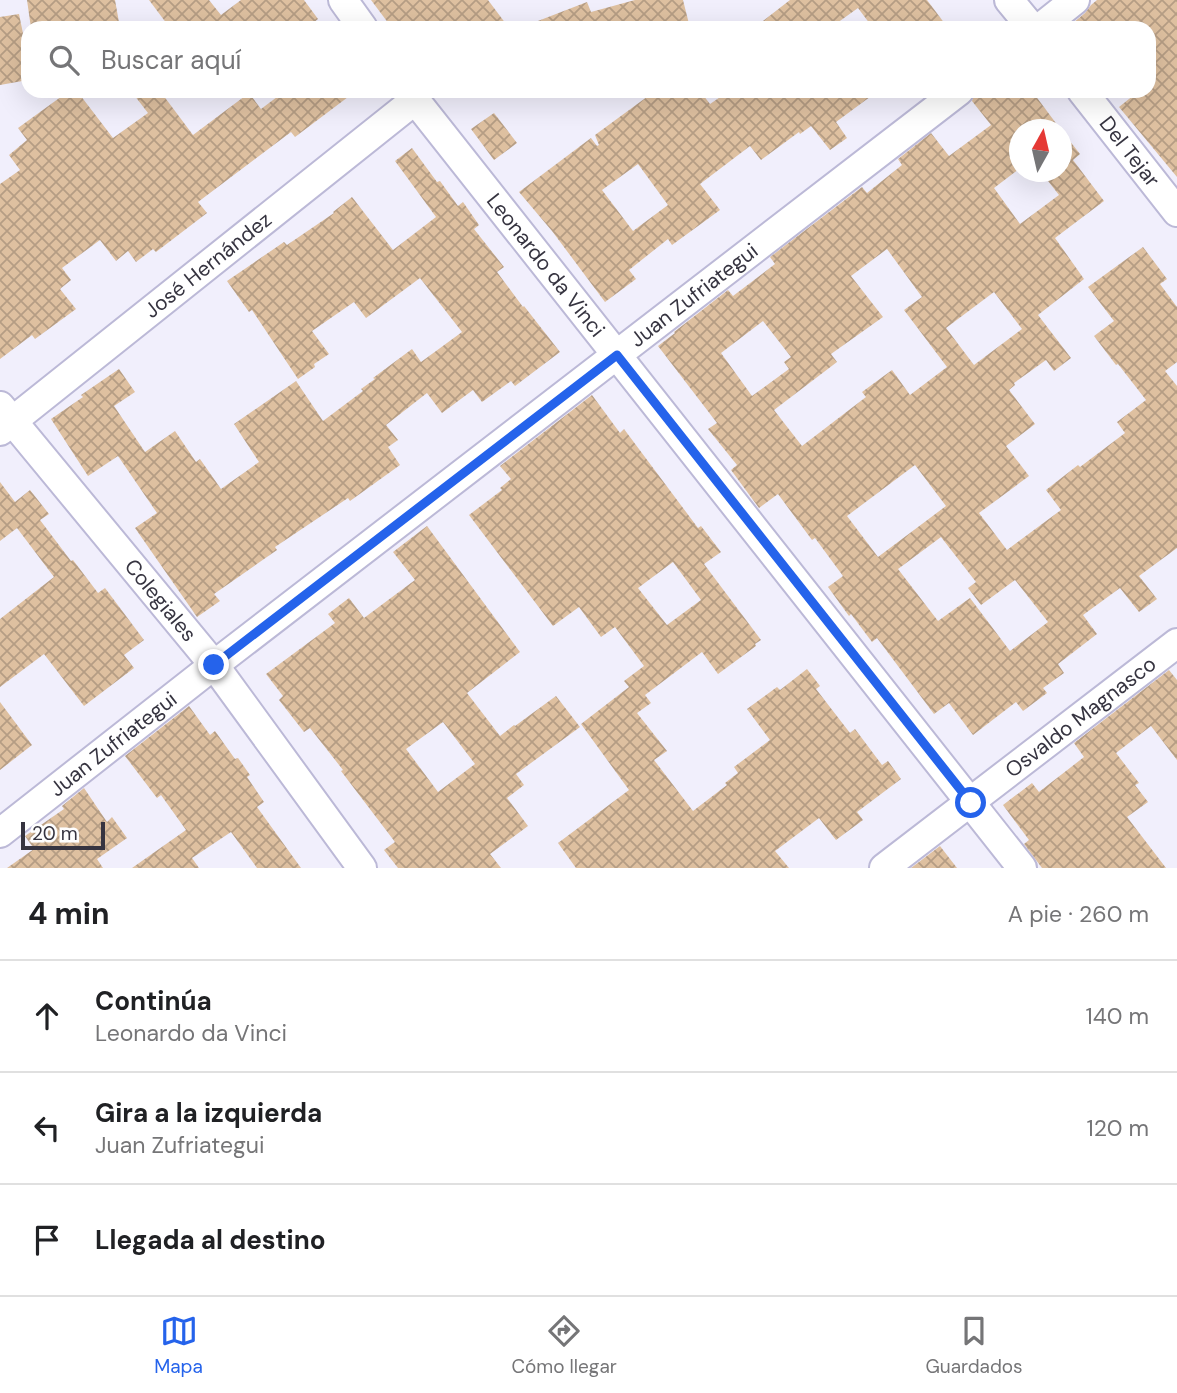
<!DOCTYPE html>
<html lang="es">
<head>
<meta charset="utf-8">
<style>
	body { margin:0; font-family:"DM Sans",sans-serif; background:#f6f6f6; color:#202124 }
	.compass { position:absolute; left:1009px; top:119px; width:63px; height:63px; border-radius:50%; background:#fff; box-shadow:0 7px 28px #0002; rotate:8deg }
	.scale { position:absolute; left:21px; bottom:18px; width:84px; box-sizing:border-box; padding-left:7px; border:4px solid #363440; border-top:0; font-size:19px; line-height:24px; white-space:nowrap; color:#363440; -webkit-text-stroke:5px #fefefe; paint-order:stroke }
	.stop { position:absolute; width:21px; height:21px; margin:-16px; border:5px solid #2563eb; border-radius:50%; background:#fff }
	.stop.end { background:#2563eb; border-color:#fff; box-shadow:0 2px 7px #0008 }
	.list { margin:0; padding:0; list-style:none }
	h2 { display:flex; justify-content:space-between; align-items:center; height:91px; margin:0; padding:0 28px; font-size:30px }
	h2 small { font-size:23px; font-weight:400; color:#757577 }
	.list li { display:grid; grid-template-columns:46px 1fr auto; gap:21px; align-items:center; box-sizing:border-box; height:112px; padding:0 28px; border-top:2px solid #e0e0e0 }
	.list b { display:block; font-size:26px; white-space:nowrap }
	.list p { margin:0; font-size:23px; white-space:nowrap; color:#757577 }
	.list em { font-size:23px; font-style:normal; color:#757577 }
	.icon { flex:none; width:38px; height:38px; fill:none; stroke:currentColor; stroke-width:2; stroke-linecap:round; stroke-linejoin:round }
	.map { position:relative; flex:none; width:1177px; height:868px; overflow:hidden }
	.search { position:absolute; background:#fff; box-shadow:0 7px 28px #0002; left:21px; right:21px; top:21px; height:77px; display:flex; align-items:center; gap:18px; box-sizing:border-box; padding:0 24px; border-radius:21px; color:#757577; font-size:26px }
	.sheet { height:427px; background:#fff }
	nav { display:flex; justify-content:space-around; align-items:center; box-sizing:border-box; height:98px; border-top:2px solid #e0e0e0; background:#fff; font-size:19px; color:#757577 }
	nav a { display:grid; justify-items:center; gap:4px }
	nav .on { color:#2563eb }
	.map>svg:first-child { display:block }
</style>
</head>
<body>
<div class="map">
<svg width="1177" height="868" viewBox="0 0 1177 868">
	<defs>
		<pattern id="building-cross-hatch" width="8" height="8" patternUnits="userSpaceOnUse" patternTransform="scale(1.75)"><rect width="8" height="8" fill="#dec0a0"/><path d="M0 0l8 8M0 8l8-8" fill="none" stroke="#b59d84"/></pattern>
	</defs>
	<rect width="100%" height="100%" fill="#f1effc"/>
	<!-- building -->
	<g fill="url(#building-cross-hatch)" fill-rule="evenodd">
		<polygon points="27,0 115,0 120,28 31,28"/>
		<polygon points="149,0 209,0 221,15 241,0 304,0 318,19 307,28 170,28"/>
		<polygon points="371,0 488,0 509,28 392,28"/>
		<polygon points="635,0 683,0 690,28 526,28 525,26 587,2 591,12"/>
		<polygon points="790,0 927,0 948,28 873,28 858,8 830,28 754,28"/>
		<polygon points="1097,0 1177,0 1177,177 1119,107 1139,91 1149,91 1149,28 1067,28 1085,13 1091,5"/>
		<polygon points="19,14 28,58 28,80 0,85 0,17"/>
		<polygon points="69,91 77,91 113,138 148,113 131,91 160,91 193,135 249,93 261,109 285,91 356,91 295,137 291,132 198,202 207,213 156,252 153,249 136,262 128,251 116,261 100,240 62,268 71,280 60,289 76,309 35,339 32,335 0,359 0,184 20,170 9,155 27,140 18,128"/>
		<path d="M655,91H700L710,104L729,91H878L836,122L847,138L830,150L811,126L800,134L799,132L761,160L750,146L700,184L720,210L672,245L668,239L629,270L636,279L605,302L552,231L519,192L591,138L597,146L599,145L595,135ZM638,164L668,205L633,231L602,190Z"/>
		<path d="M975,91H1032L1061,130H1019V169L994,188L1020,224L1059,195L1041,172H1061V130L1080,154L1073,160L1104,201L1055,238L1084,279L1038,315L1071,358L1054,371L1046,360L1014,383L1015,385L1009,390L1035,424L1006,446L1029,476L979,513L1007,550L1061,510L1046,490L1078,465L1080,467L1125,433L1117,422L1146,400L1118,364L1116,365L1094,336L1114,321L1088,287L1143,247L1167,279L1160,284L1177,307V362L1165,371L1177,386V548L1139,576L1157,599L1139,612L1120,588L1083,615L1097,634L1058,664L1064,673L1043,688L1047,693L1023,711L1016,702L973,735L949,703L934,714L877,638L872,642L851,614L849,616L828,587L843,576L815,538L812,540L778,494L759,508L731,470L737,465L708,429L717,423L658,346L675,333L674,332L728,290L733,296L775,264L770,257L862,187L867,193L902,165L898,159L931,133L949,156L991,125L972,101ZM887,249L922,297L904,310L947,367L910,395L892,370L862,392L866,397L802,446L774,410L837,362L831,354L883,317L851,276ZM994,292L1022,329L974,365L946,328ZM763,321L791,357L784,362L789,369L752,396L721,353ZM915,465L946,506L878,557L847,516ZM941,537L976,582L968,588L981,605L1015,580L1048,622L1010,651L970,598L938,621L898,569Z"/>
		<polygon points="494,113 517,143 494,160 471,129"/>
		<polygon points="412,148 437,182 440,181 458,206 463,202 479,225 474,229 504,267 497,272 523,307 524,306 560,352 515,386 511,381 482,402 473,390 442,413 427,393 386,425 398,440 388,447 400,465 350,501 348,498 275,547 277,550 214,594 220,601 197,617 135,528 157,513 118,456 88,476 51,419 83,397 81,395 119,369 135,392 114,406 145,452 175,431 196,462 200,459 221,489 259,462 234,424 296,381 323,421 363,391 361,389 375,379 373,378 412,349 421,362 462,332 420,278 366,318 354,302 312,331 329,354 314,364 315,367 298,379 252,310 249,312 227,281 284,242 287,245 334,213 333,212 352,197 393,250 436,217 395,161"/>
		<path d="M592,395L620,433L624,429L698,528L701,526L721,552L704,564L761,640L755,644L756,646L718,674L702,652L645,695L651,703L637,713L667,751L654,760L693,811L727,785L725,783L738,773L734,767L770,740L747,709L777,687L780,690L807,669L820,686L816,689L850,733L855,729L882,765L888,761L901,779L857,812L863,820L836,840L819,818L775,851L789,868H576L558,843L629,790L581,724L629,687L624,681L644,666L615,627L601,637L579,607L553,626L469,515L502,490L500,488L511,479L500,466ZM673,562L701,600L667,625L638,588Z"/>
		<polygon points="0,482 15,502 30,490 49,514 40,520 71,561 73,560 98,593 105,588 144,640 124,655 134,668 84,706 44,654 0,687 0,619 54,577 17,528 0,541"/>
		<path d="M427,526L520,652L467,693L500,736L514,725L515,726L556,696L580,727L516,774L524,785L507,798L528,826L490,854L501,868H398L384,850L395,842L341,771L343,770L310,728L304,732L279,700L283,696L266,674L335,623L328,614L349,598L364,618L415,580L393,552ZM443,722L475,764L438,792L406,749Z"/>
		<polygon points="1169,670 1177,680 1177,760 1151,726 1116,753 1139,783 1135,785 1148,802 1127,817 1166,868 1042,868 1024,844 1029,840 1003,805 1032,783 1039,792 1084,757 1074,743"/>
		<polygon points="0,702 32,745 0,770"/>
		<polygon points="189,706 210,735 215,731 235,759 238,758 250,775 247,777 264,802 257,807 301,868 257,868 231,832 192,858 199,868 132,868 186,830 161,795 157,798 125,756"/>
		<polygon points="84,788 107,822 112,817 127,838 97,859 103,868 7,868 34,849 25,836 64,809 62,806"/>
		<polygon points="940,846 957,868 911,868"/>
	</g>
	<g fill="none" stroke-linecap="round" stroke-linejoin="round">
		<!-- minor casing -->
		<g stroke="#bcb9d7" stroke-width="32">
			<g id="minor">
				<polyline points="343,0 363,28"/>
				<polyline points="1009,0 1032,28"/>
				<polyline points="1040,28 1075,0"/>
				<path id="s1" d="M408,91L1022,868"/>
				<path id="s2" d="M1082,91L1177,212"/>
				<path id="s3" d="M0,406L214,665L362,868"/>
				<path id="s4" d="M0,431L415,100"/>
				<path id="s5" d="M0,833L214,665L959,91"/>
				<path id="s6" d="M884,868L1177,643"/>
			</g>
		</g>
		<!-- minor -->
		<use href="#minor" stroke="#fff" stroke-width="28"/>
	</g>
	<g fill="none" stroke-linecap="round" stroke-linejoin="round">
		<!-- route -->
		<polyline stroke="#2563eb" stroke-width="9" points="214,665 617,355 971,803"/>
	</g>
	<g text-anchor="middle" stroke-width="7" stroke-linejoin="round" paint-order="stroke">
		<!-- street labels -->
		<g font-size="21" fill="#363440" stroke="#fefefe">
			<text dy="7" stroke="none"><textPath href="#s2" startOffset="77">Del Tejar</textPath></text>
			<text dy="7" stroke="none"><textPath href="#s4" startOffset="266">José Hernández</textPath></text>
			<text dy="7" stroke="none"><textPath href="#s1" startOffset="222">Leonardo da Vinci</textPath></text>
			<text dy="7" stroke="none"><textPath href="#s5" startOffset="878">Juan Zufriategui</textPath></text>
			<text dy="7" stroke="none"><textPath href="#s3" startOffset="252">Colegiales</textPath></text>
			<text dy="7" stroke="none"><textPath href="#s6" startOffset="248">Osvaldo Magnasco</textPath></text>
			<text dy="7" stroke="none"><textPath href="#s5" startOffset="144">Juan Zufriategui</textPath></text>
		</g>
	</g>
</svg>
<svg class="compass" viewBox="-18 -18 36 36"><path d="M0-13l5 13h-10z" fill="#e53935"/><path d="M0 13l5-13h-10z" fill="#757577"/></svg>
<div class="scale">20 m</div>
<div class="stop" style="left:971px;top:803px"></div>
<div class="stop end" style="left:214px;top:665px"></div>
<div class="search"><svg class="icon" aria-label="search" viewBox="0 0 24 24"><circle cx="10" cy="10" r="6"/><path d="M15 15l6 6"/></svg>Buscar aquí</div>
</div>
<section class="sheet">
<h2>4 min<small>A pie · 260 m</small></h2>
<ul class="list">
<li><svg class="icon" aria-label="ahead" viewBox="0 0 24 24"><path d="M12 20V5M6 11l6-6 6 6"/></svg><div><b>Continúa</b><p>Leonardo da Vinci</p></div><em>140 m</em></li>
<li><svg class="icon" aria-label="left" viewBox="0 0 24 24"><path d="M17 20v-9H6M10 6l-5 5 5 5"/></svg><div><b>Gira a la izquierda</b><p>Juan Zufriategui</p></div><em>120 m</em></li>
<li><svg class="icon" aria-label="arrive" viewBox="0 0 24 24"><path d="M6 21V4h12l-3 4 3 4H6"/></svg><div><b>Llegada al destino</b></div></li>
</ul>
</section>
<nav>
<a class="on"><svg class="icon" aria-label="map" viewBox="0 0 24 24"><path d="M3 6l6-2 6 2 6-2v14l-6 2-6-2-6 2zM9 4v14M15 6v14"/></svg>Mapa</a>
<a><svg class="icon" aria-label="directions" viewBox="0 0 24 24"><path d="M12 3l9 9-9 9-9-9zM9 14v-3h6M13 9l2 2-2 2"/></svg>Cómo llegar</a>
<a><svg class="icon" aria-label="saved" viewBox="0 0 24 24"><path d="M7 4h10v16l-5-4-5 4z"/></svg>Guardados</a>
</nav>
</body>
</html>
